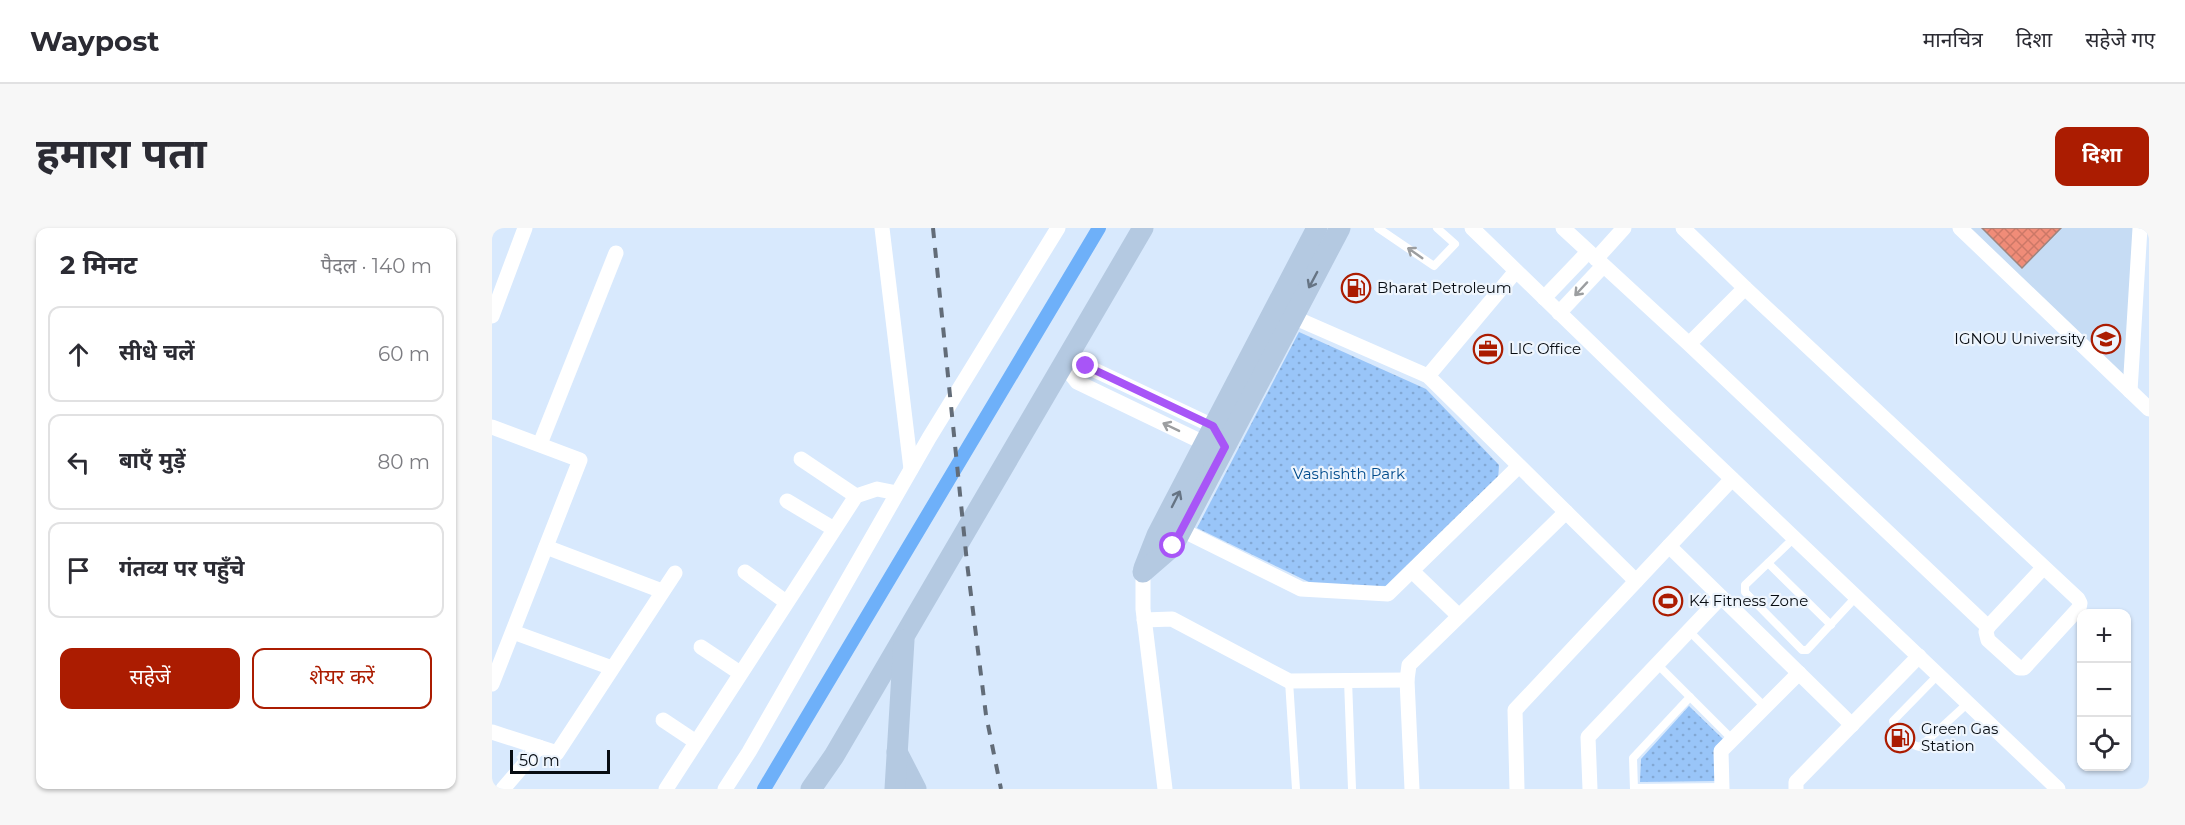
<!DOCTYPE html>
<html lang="hi">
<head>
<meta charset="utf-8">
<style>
	body { margin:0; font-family:Montserrat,"Noto Sans Devanagari",sans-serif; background:#f7f7f7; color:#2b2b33 }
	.controls { position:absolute; right:18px; bottom:18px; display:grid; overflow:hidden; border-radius:12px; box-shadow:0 2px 4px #0004 }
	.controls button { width:54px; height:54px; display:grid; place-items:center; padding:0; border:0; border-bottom:2px solid #e1e1e2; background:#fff; color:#2b2b33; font:30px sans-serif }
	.scale { position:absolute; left:18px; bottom:15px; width:100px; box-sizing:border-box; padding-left:6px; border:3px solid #070c12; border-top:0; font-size:16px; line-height:21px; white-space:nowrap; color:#070c12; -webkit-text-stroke:4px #eef5fd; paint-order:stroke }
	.stop { position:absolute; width:18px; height:18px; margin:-14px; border:4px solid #a855f7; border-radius:50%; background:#fff }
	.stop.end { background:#a855f7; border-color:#fff; box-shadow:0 2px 6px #0008 }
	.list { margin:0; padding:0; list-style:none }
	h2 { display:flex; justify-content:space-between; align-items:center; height:78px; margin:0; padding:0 24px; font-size:26px }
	h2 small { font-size:20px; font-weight:400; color:#7c7c81 }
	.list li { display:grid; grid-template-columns:39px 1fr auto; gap:18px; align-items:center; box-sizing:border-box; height:96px; margin:0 12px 12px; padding:0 12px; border:2px solid #e1e1e2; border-radius:12px }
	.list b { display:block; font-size:22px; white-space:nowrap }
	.list em { font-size:20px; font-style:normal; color:#7c7c81 }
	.actions { display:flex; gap:12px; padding:18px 24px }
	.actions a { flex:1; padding:14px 0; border:2px solid #ab1c01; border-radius:12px; text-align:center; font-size:21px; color:#ab1c01 }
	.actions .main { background:#ab1c01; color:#fff }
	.icon { flex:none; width:33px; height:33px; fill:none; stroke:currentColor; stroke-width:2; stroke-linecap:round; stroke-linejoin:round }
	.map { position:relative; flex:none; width:1657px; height:561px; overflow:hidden; border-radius:12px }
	header { display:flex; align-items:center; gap:36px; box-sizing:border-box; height:84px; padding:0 30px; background:#fff; border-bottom:2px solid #e1e1e2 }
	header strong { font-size:28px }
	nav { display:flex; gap:33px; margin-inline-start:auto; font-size:21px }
	.intro { display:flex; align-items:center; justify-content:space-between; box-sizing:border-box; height:144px; padding:0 36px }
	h1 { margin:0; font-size:42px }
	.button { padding:15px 27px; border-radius:12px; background:#ab1c01; color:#fff; font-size:21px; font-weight:700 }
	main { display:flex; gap:36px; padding:0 36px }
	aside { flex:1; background:#fff; border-radius:12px; box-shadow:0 2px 4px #0004 }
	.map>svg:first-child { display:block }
</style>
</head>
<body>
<header>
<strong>Waypost</strong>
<nav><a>मानचित्र</a><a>दिशा</a><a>सहेजे गए</a></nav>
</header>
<div class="intro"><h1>हमारा पता</h1><a class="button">दिशा</a></div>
<main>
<aside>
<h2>2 मिनट<small>पैदल · 140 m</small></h2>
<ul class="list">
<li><svg class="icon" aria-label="ahead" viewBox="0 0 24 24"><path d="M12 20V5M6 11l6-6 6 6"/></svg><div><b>सीधे चलें</b></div><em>60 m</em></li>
<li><svg class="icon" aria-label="left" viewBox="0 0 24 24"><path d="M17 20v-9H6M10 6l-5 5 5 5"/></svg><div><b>बाएँ मुड़ें</b></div><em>80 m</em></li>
<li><svg class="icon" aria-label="arrive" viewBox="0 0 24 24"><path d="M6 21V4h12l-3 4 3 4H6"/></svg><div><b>गंतव्य पर पहुँचे</b></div></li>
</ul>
<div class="actions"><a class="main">सहेजें</a><a>शेयर करें</a></div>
</aside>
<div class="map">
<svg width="1657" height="561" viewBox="0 0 1657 561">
	<defs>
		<pattern id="grass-dots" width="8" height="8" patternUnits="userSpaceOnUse" patternTransform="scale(1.5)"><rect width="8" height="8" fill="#99c5f8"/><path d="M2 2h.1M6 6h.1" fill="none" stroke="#82a8d4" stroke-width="1.8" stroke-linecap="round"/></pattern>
		<pattern id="building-cross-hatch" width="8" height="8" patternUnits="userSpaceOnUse" patternTransform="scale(1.5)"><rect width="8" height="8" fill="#f08c78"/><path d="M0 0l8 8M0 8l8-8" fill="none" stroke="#cc7867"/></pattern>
	</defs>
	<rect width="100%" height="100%" fill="#d8e9fd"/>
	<!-- built -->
	<polygon fill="#c6dcf4" points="1473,0 1648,0 1638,163"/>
	<!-- grass -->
	<g fill="url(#grass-dots)">
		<polygon points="807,104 934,161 1007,237 1006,252 899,358 823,357 705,300"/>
		<polygon points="1197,478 1231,511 1224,553 1148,554 1149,531"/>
	</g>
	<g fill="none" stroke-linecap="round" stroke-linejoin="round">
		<!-- canal -->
		<polyline stroke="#6eb0f9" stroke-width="14" points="272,561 607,0"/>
	</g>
	<!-- building -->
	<polygon fill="url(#building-cross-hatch)" stroke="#9d847e" stroke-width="1.5" points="1490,0 1569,0 1530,40"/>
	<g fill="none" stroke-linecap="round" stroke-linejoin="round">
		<!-- lane -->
		<g stroke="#fff" stroke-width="8">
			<polyline points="886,0 942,38 963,16 945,0"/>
			<polyline points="1302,310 1253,357 1253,364 1310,422 1315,422 1364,369"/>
			<polyline points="1276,335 1339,397"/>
			<polyline points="1197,403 1273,479"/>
			<polyline points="1165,436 1241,512"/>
			<path d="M1446,447L1401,493C1404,504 1417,517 1428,519L1476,475"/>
			<polyline points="856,452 860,561"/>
			<polyline points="797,453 804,561"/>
			<polyline points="1142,560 1230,559"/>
			<polyline points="1142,561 1141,530 1198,469"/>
		</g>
		<!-- street -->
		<g stroke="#fff" stroke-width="15">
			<polyline points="390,0 419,241"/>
			<polyline points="980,0 1174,188 1566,561"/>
			<polyline points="1071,0 1197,116 1496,399 1494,404 1496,412 1527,440 1532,440 1587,380 1588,375 1586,371 1253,60 1197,116"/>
			<polyline points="1191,0 1253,60"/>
			<polyline points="1468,0 1657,181"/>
			<polyline points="1104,31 1132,0"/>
			<polyline points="1052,70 1096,24"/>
			<polyline points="1067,85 1111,38"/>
			<polyline points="0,88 33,0"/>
			<polyline points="801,89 936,148 1144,353"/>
			<polyline points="571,136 594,138 721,198 726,207"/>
			<polyline points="571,136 585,154 712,215 721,217"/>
			<polyline points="936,148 1024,43"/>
			<polyline points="1638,163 1648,0"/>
			<polyline points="0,199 88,232 0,456"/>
			<polyline points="48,216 124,25"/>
			<polyline points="309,231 364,268"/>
			<polyline points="295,273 342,301"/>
			<polyline points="690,302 809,361 896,366 1027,238"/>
			<polyline points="1177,318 1360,497"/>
			<polyline points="54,319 170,363"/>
			<polyline points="920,343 967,388"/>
			<polyline points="253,344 294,374"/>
			<polyline points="651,344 651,381 673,561"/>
			<polyline points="652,392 680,391 797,453 915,452"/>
			<polyline points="1496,399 1551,340"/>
			<polyline points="21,404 120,440"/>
			<polyline points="209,419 248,445"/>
			<polyline points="171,492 204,514"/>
			<polyline points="0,504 65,525 183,345"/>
			<polyline points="11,561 47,519"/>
			<polyline points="174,561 364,268 385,261 405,265"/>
			<polyline points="233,561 257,524 437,210 566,0"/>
			<polyline points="920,561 915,452 917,437 1074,284"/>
			<polyline points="1025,561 1023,482 1240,251"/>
			<polyline points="1098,561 1096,509 1229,369"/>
			<polyline points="1230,561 1229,523 1307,445"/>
			<polyline points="1304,561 1304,554 1427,428"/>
		</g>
		<!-- secondary -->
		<g stroke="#b4c9e1" stroke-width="21">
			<polyline points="652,340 665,307 825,0"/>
			<polyline points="651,344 681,318 848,0"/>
			<polyline points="405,524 424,561"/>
			<polyline points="319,561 342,528 651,0"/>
			<polyline points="403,561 412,412"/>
		</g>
		<!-- rail -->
		<polyline stroke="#626c78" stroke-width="4" stroke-dasharray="10 10" stroke-linecap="butt" points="441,0 475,335 494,487 509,561"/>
	</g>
	<!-- one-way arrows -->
	<defs><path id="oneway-shaft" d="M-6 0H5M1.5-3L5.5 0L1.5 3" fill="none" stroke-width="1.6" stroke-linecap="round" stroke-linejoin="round" transform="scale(1.5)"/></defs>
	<g stroke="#9c9ea0">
		<use href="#oneway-shaft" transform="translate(923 25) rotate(-145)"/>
		<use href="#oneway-shaft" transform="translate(1089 61) rotate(133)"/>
		<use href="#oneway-shaft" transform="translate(679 199) rotate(-154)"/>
	</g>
	<g stroke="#667484">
		<use href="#oneway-shaft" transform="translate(821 52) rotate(118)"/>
		<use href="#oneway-shaft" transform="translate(684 271) rotate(-63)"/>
	</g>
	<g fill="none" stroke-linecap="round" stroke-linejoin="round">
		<!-- route -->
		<polyline stroke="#a855f7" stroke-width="8" points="594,138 721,198 733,219 681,318"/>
	</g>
	<!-- icons -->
	<defs>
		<g id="fuel-ring" transform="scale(1.5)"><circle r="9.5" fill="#eef5fd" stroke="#ab1c01" stroke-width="1.5"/><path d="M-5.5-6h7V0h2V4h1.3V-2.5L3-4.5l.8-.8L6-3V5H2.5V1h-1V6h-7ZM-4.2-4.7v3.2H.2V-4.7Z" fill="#ab1c01"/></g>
		<g id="university-ring" transform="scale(1.5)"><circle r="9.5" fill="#eef5fd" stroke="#ab1c01" stroke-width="1.5"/><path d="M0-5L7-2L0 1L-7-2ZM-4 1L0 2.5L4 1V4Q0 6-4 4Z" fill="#ab1c01"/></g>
		<g id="office-ring" transform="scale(1.5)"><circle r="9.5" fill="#eef5fd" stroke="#ab1c01" stroke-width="1.5"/><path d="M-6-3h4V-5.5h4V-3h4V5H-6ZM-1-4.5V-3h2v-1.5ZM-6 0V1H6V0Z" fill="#ab1c01"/></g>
		<g id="stadium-ring" transform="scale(1.5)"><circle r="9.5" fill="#eef5fd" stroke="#ab1c01" stroke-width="1.5"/><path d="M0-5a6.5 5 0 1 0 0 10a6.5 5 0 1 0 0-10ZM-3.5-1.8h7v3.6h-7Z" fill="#ab1c01"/></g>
	</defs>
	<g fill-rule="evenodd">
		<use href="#fuel-ring" x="864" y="60"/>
		<use href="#university-ring" x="1614" y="111"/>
		<use href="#office-ring" x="996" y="121"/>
		<use href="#stadium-ring" x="1176" y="373"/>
		<use href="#fuel-ring" x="1408" y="510"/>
	</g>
	<g text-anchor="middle" stroke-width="4.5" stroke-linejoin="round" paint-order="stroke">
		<!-- poi labels -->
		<g font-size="15" fill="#070c12" stroke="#eef5fd" text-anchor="start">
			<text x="885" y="65">Bharat Petroleum</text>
			<text x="1593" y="116" text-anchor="end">IGNOU University</text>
			<text x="1017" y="126">LIC Office</text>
			<text x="1197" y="378">K4 Fitness Zone</text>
			<text x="1429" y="506">Green Gas<tspan x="1429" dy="17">Station</tspan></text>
		</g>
		<!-- park labels -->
		<g font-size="15" fill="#004b8c" stroke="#eef5fd">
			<text x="857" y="251">Vashishth Park</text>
		</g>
	</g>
</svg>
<div class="controls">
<button>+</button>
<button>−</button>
<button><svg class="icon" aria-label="locate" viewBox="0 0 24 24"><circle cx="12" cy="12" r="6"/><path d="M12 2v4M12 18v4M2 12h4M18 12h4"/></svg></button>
</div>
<div class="scale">50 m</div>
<div class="stop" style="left:681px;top:318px"></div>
<div class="stop end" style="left:594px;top:138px"></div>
</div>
</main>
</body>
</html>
